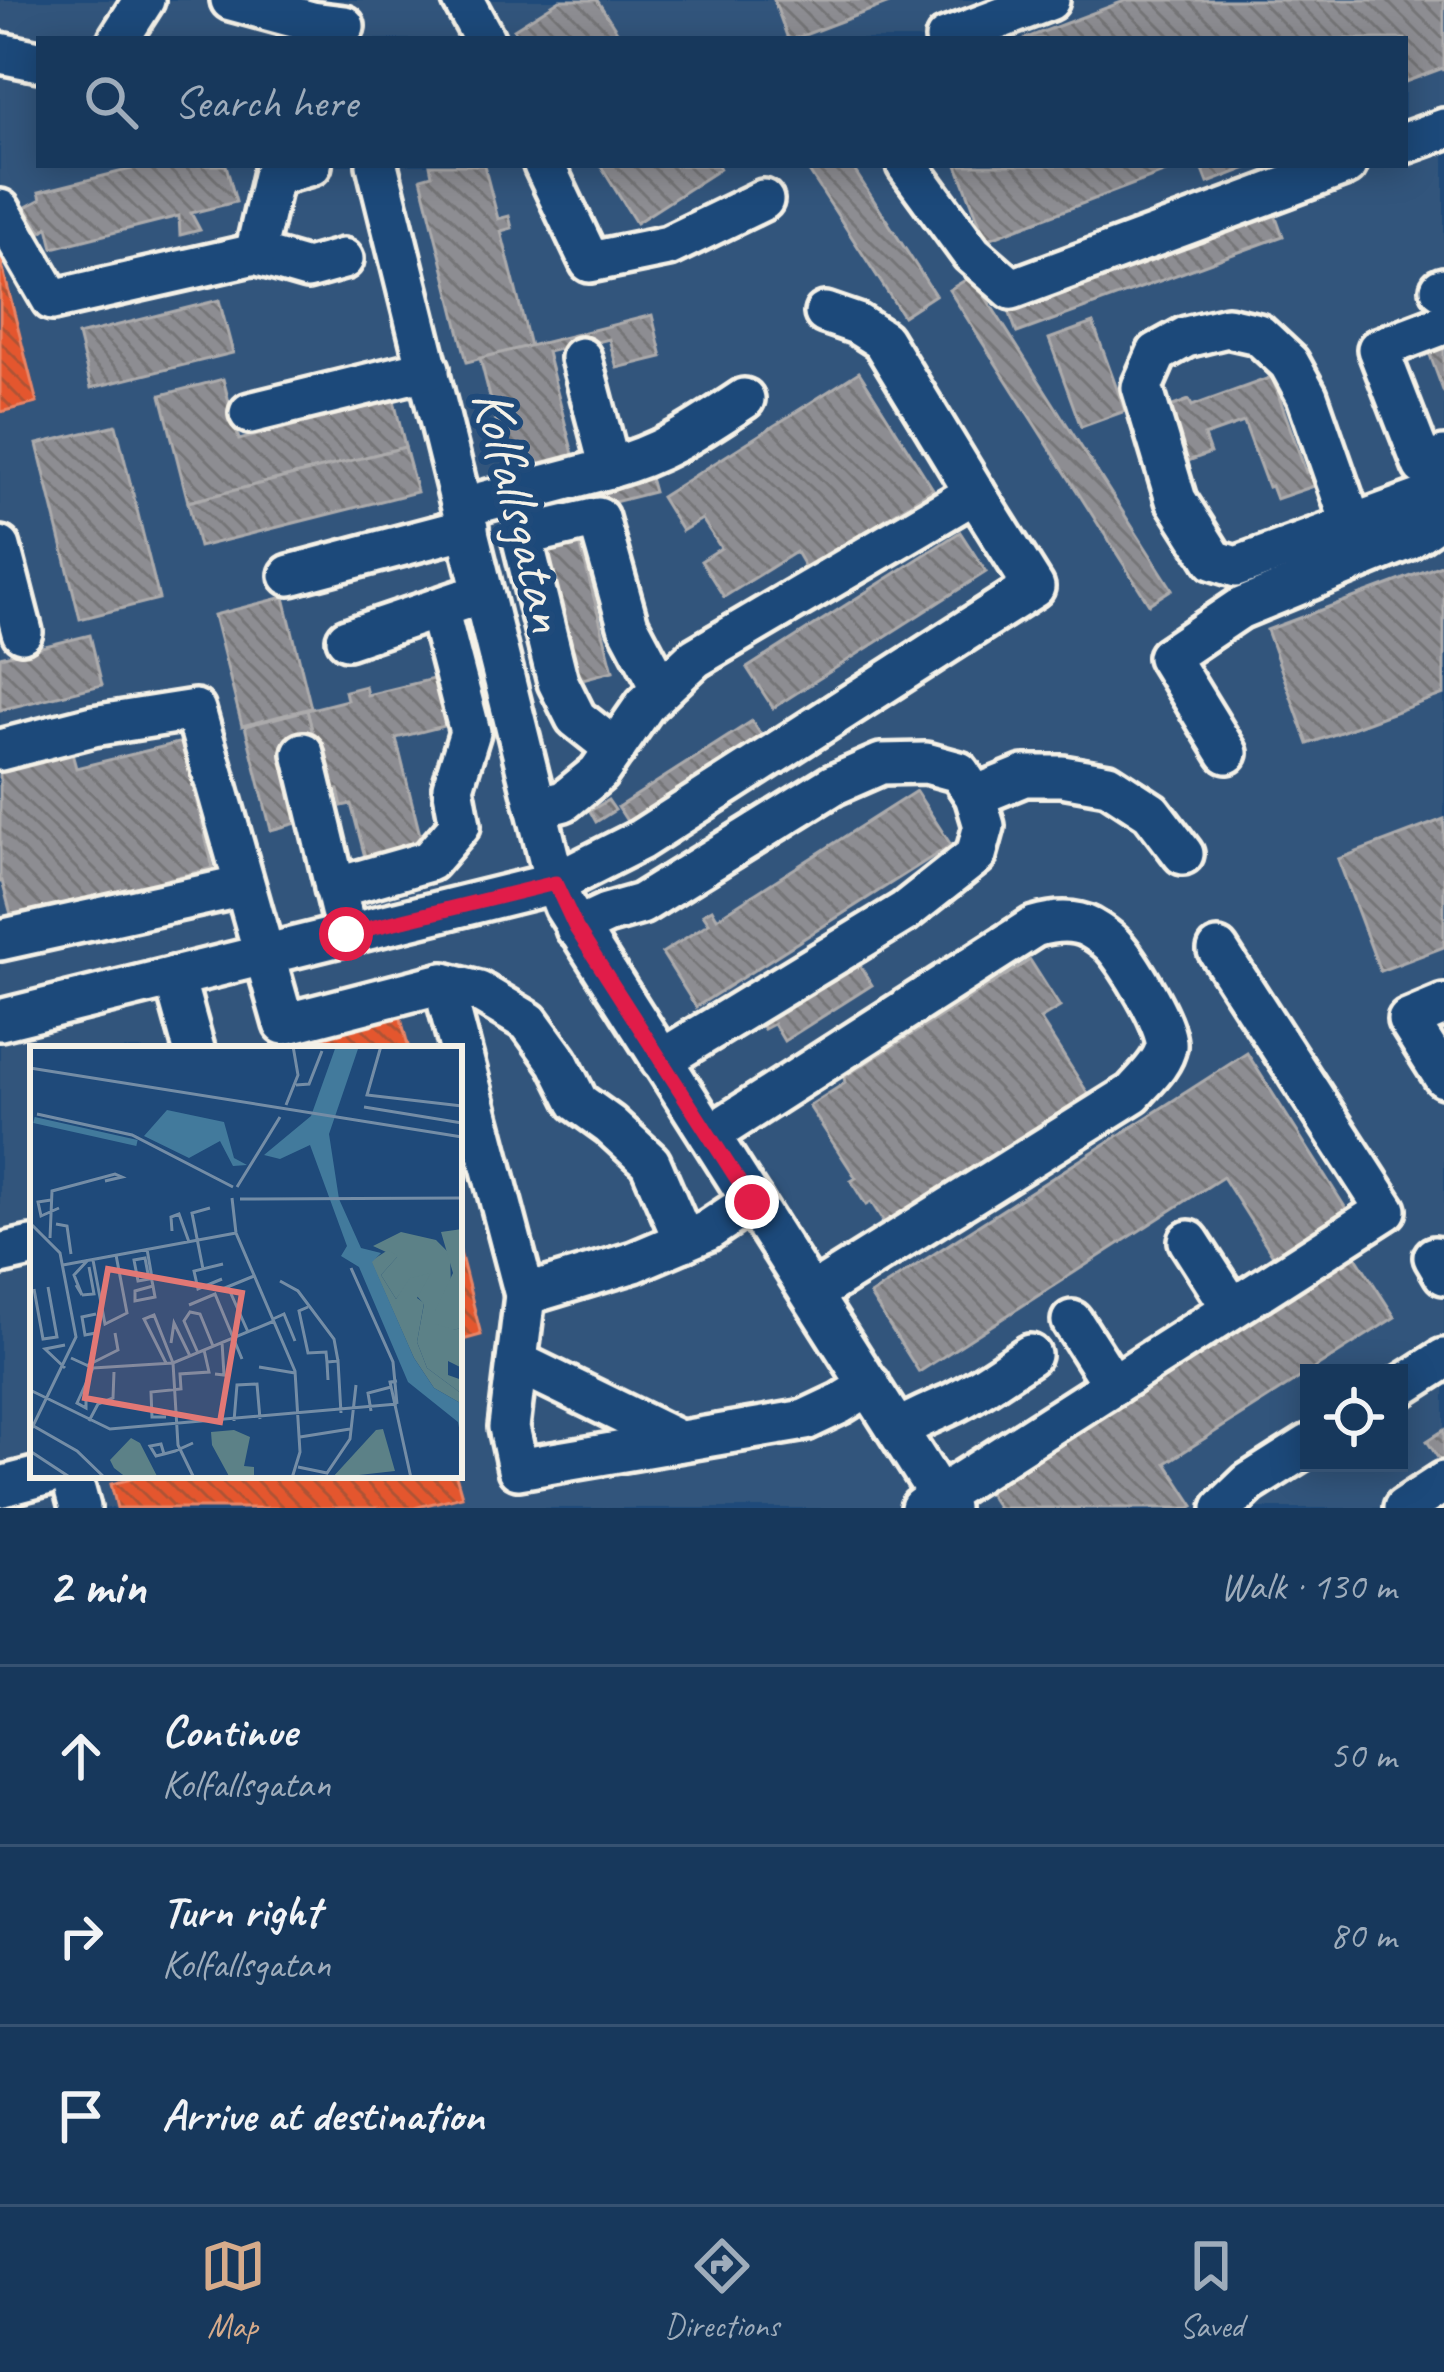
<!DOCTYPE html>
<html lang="en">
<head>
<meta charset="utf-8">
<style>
	body { margin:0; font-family:Caveat,sans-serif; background:#244365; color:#f1f3f6 }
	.controls { position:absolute; right:36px; bottom:36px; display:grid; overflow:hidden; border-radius:0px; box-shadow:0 6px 30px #0003 }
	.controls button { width:108px; height:108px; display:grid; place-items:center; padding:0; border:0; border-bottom:3px solid #365272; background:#17385c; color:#f1f3f6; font:60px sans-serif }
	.stop { position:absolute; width:36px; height:36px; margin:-27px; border:9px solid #e11d48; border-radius:50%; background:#fff }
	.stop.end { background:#e11d48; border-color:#fff; box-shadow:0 3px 12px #0008 }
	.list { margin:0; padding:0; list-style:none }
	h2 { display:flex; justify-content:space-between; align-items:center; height:156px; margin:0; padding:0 48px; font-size:51px }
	h2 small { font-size:39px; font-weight:400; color:#9eacbb }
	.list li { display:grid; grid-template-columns:78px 1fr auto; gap:36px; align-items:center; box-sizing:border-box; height:180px; padding:0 48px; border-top:3px solid #365272 }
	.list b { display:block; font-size:45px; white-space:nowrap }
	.list p { margin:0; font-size:39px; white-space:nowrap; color:#9eacbb }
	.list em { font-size:39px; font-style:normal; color:#9eacbb }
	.icon { flex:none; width:66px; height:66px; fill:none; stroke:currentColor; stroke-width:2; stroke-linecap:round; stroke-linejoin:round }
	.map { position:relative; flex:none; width:1444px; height:1508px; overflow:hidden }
	.search { position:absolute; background:#17385c; box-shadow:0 6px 30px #0003; left:36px; right:36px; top:36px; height:132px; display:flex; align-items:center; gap:30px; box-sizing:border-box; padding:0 42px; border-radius:0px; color:#9eacbb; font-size:45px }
	.sheet { height:696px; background:#17385c }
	nav { display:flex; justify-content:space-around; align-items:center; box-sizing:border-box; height:168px; border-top:3px solid #365272; background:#17385c; font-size:33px; color:#9eacbb }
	nav a { display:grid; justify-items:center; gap:6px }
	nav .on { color:#d6ab8b }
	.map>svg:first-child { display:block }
</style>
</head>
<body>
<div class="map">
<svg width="1444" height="1508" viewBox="0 0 1444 1508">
	<defs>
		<pattern id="shops-back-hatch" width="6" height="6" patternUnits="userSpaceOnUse" patternTransform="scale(3)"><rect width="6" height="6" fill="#e4572e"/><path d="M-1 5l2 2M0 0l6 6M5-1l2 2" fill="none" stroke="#ae5236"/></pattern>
		<pattern id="industry-back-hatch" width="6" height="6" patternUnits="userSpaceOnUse" patternTransform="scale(3)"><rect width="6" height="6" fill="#8d8d92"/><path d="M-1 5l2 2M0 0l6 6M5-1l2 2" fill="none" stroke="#757577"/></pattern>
	</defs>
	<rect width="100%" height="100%" fill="#1f4a7a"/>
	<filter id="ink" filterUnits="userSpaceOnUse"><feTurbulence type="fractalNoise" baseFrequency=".00833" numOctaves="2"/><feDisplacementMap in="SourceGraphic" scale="24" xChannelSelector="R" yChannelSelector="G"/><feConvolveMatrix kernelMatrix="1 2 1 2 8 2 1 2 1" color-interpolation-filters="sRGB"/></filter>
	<g filter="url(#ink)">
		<!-- built -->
		<path fill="#32547c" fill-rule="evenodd" d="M0,0H1444V1508H0ZM39,39H1405V165H39ZM33,1049H459V1475H33ZM1309,1373H1399V1463H1309Z"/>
		<!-- shops -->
		<g fill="url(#shops-back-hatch)" stroke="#e98566" stroke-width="3">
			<polygon points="0,257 37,403 0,412"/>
			<polygon points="400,1015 409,1049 264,1049"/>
			<polygon points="459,1248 481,1335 459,1341"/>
			<polygon points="147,1475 456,1475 462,1496 414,1508 117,1508 111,1484"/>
		</g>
		<!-- industry -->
		<g fill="url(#industry-back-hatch)" stroke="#acabac" stroke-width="3">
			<polygon points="560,0 597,0 622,39 520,39 514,29"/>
			<polygon points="774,0 897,0 794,39 788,39"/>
			<polygon points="1127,0 1444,0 1444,71 1443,68 1405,82 1405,39 1024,39"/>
			<polygon points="147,165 226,165 236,202 191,213 200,230 180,235 179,216 53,248 48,227 41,232 26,207 41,199 39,192"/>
			<polygon points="430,165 484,165 498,219 509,216 512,228 501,231 530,346 467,362 421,178 432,175"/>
			<polygon points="600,165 718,165 720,169 636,223"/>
			<polygon points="805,165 851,165 935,295 903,316"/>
			<polygon points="957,165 1184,165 986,240"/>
			<polygon points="1201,165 1255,165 1208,183"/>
			<polygon points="1275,214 1283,236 1017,333 1009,311"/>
			<polygon points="972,276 1172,589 1149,604 949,290"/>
			<polygon points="219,300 233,353 91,388 78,335"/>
			<polygon points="652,315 662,357 617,368 609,339 585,345 581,333"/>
			<polygon points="1093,323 1125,411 1081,427 1049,339"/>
			<polygon points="578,334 581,344 547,352 576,466 512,483 480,358"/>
			<polygon points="1444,335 1444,393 1426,344"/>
			<polygon points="859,372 933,489 806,569 796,552 724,597 701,561 721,548 702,519 682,531 661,497"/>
			<polygon points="1272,377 1306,472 1311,470 1317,485 1276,499 1271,486 1268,487 1244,422 1204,436 1210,453 1185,462 1165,409 1189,400 1192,406"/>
			<polygon points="223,379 239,440 394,400 405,447 188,502 161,395"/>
			<polygon points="116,425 159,599 80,619 37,444"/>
			<polygon points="405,447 417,492 199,547 188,502"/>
			<polygon points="649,474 654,492 535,522 530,504"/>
			<polygon points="577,532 613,671 575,681 539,542"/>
			<polygon points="960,532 986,572 773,708 747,668"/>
			<polygon points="1444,564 1444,694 1308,744 1267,630"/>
			<polygon points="284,597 311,708 242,726 214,615"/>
			<polygon points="90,635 102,685 0,710 0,657"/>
			<polygon points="441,677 452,724 396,738 423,847 366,861 351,804 342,806 338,790 328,792 307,710 347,700 345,691 365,686 367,695"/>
			<polygon points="307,710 314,738 286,745 305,821 271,830 245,726"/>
			<polygon points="752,721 769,747 634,832 618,807"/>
			<polygon points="182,742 213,868 12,918 2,881 0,882 0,763 70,746 76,768"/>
			<polygon points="916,791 951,845 696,1007 662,953 709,923 703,914 712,909 717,918"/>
			<polygon points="608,800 615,810 596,822 590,811"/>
			<polygon points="1444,819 1444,947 1380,971 1338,859"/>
			<polygon points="855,958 872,985 784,1041 774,1024 764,1029 758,1021"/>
			<polygon points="1030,960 1060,1007 1040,1019 1091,1098 889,1230 871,1202 866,1205 851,1181 856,1178 809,1106 845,1083 844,1077"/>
			<polygon points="1247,1053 1352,1218 1279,1265 1223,1177 919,1372 870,1295"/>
			<polygon points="1353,1252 1395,1317 1166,1463 1194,1506 1190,1508 998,1508 984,1487"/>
			<polygon points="1444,1430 1444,1462 1442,1464 1427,1441"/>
		</g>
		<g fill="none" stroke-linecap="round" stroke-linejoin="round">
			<!-- minor casing -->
			<g stroke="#f4f1e8" stroke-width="48">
				<g id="minor">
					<polyline points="231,0 312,22 344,26"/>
					<polyline points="463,0 484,39"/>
					<polyline points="119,39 144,0"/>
					<polyline points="946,39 1049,0"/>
					<polyline points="0,53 39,61"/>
					<polyline points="1405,143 1444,129"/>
					<polyline points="377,165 555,883 564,906 947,1508"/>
					<polyline points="544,165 590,262 668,246 763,200"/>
					<polyline points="907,165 972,254 1012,289 1346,165"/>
					<polyline points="0,210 52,300 255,254 307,269 343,259"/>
					<polyline points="255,254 273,176 311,165"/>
					<polyline points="1441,289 1444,288"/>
					<polyline points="825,313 857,324 882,340 975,493"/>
					<polyline points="1444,324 1378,349 1423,465 1444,457"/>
					<polyline points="250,413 429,369"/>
					<path d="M610,468C664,453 697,430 744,399"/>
					<polyline points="463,507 610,468 581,358"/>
					<polyline points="1352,525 1307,396 1289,363 1258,334 1227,327 1186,337 1157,353 1142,387 1176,500 1214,560 1236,567 1444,491"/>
					<polyline points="0,547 22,632"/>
					<polyline points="290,575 468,528"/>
					<polyline points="347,639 462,600"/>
					<polyline points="615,749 576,718 558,682 522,536 598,518 628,625 662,689"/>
					<polyline points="0,750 93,726 195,710 284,1024 443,983 525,1295 634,1262 707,1231 752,1201"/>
					<polyline points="303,753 341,911"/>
					<polyline points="1227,753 1168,657 1239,609 1407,540 1432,523 1444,498"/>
					<polyline points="975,796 1024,776 1062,776 1108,784 1151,812 1183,854"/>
					<polyline points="335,888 429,861 460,825 453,787 470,732 438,608"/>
					<polyline points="576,928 606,914 641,904 833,785 881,764 926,763 959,772 975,796 984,826 976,855 904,912 661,1060"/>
					<polyline points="0,940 244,886"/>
					<polyline points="174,977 194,1049"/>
					<polyline points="443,983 479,992 529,1022 558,1062 578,1102 610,1125 650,1162 684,1241"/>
					<polyline points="1444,1005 1408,1020 1444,1077"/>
					<polyline points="0,1020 555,883 640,840 1034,587 975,493 695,658 645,705 598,773 564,801 537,808"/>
					<path d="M710,1135L1034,927C1051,922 1073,919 1090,928C1097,932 1107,939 1113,945C1127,960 1169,1027 1166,1046C1163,1064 1144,1080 1133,1093L812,1294"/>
					<polyline points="1189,1241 1232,1308"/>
					<polyline points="0,1254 31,1247"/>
					<polyline points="1434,1257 1444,1274"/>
					<polyline points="525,1295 509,1427 518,1469 805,1420 841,1403 870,1385"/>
					<polyline points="1072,1321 1113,1385"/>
					<polyline points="517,1362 679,1441"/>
					<polyline points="1399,1388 1444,1359"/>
					<path d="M898,1430C916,1418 934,1412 953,1403C980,1390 1005,1371 1030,1355"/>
					<polyline points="71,1475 80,1508"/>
					<polyline points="0,1487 46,1475"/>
					<polyline points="921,1508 1386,1210 1218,950"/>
					<polyline points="1223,1508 1249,1483 1309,1445"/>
					<polyline points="1404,1508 1444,1482"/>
				</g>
			</g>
			<!-- minor -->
			<use href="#minor" stroke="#1f4a7a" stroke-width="39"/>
		</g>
	</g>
	<g fill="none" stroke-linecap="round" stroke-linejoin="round" filter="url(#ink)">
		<!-- route -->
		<polyline stroke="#e11d48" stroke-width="15" points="346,934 555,883 576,928 752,1202"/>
	</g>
	<g text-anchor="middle" stroke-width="12" stroke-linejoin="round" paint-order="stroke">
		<!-- street labels -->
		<g font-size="57" fill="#f4f1e8" stroke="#1f4a7a">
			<text transform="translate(522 510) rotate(76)" y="20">Kolfallsgatan</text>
		</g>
	</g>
	<!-- overview -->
	<g transform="translate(30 1046)">
		<rect width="432" height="432" fill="#1f4a7a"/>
		<path d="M371,186L406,194L420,208L421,242L414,250L424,284L432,281V322L418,315V329L432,334V348L397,322L387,296L394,258L377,239L366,253L351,229L367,211L343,200Z" fill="#5c8187"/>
		<path d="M358,204L368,210L351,229L366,253L380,232L401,227L387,252L394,257L387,296L397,322L432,348V358L404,342L384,312L341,215ZM353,383L365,425L302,432L346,384ZM204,384L220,391L214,420L224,421V432H200L182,399L181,386ZM101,392L110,397L128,432H97L84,422L80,414Z" fill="#5c8187"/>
		<path d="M432,183V281L425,284L405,278V265L423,227L411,186Z" fill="#5c8187"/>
		<path d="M306,0H329L299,88L309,153L331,202L351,207L342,216L384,312L404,342L432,358V398L428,376L378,336L329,221L311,210L317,200L280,99L250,113L234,109L281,70ZM137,64L194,76L204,112L217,119L203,120L190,95L159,112L114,90Z" fill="#427a9c"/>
		<path fill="none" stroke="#427a9c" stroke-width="6" d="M4,74L107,97"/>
		<path fill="none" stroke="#748da6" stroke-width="3" d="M351,0L337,49L432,60M0,22L432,91M266,39L279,38L292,5M256,59L268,29L263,0M334,61L432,77M7,68L102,89L203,141M207,141L250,71M202,152L206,187L265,325L270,406L262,432M210,153L432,152M21,154L8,156L11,170L29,162M0,177L30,207L46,291L0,386M26,178L37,180L41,208M142,185L141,171L149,168L159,196M20,192L22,145L85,128L92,131L75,135M117,203L121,226L122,235L123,240L125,251L105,255V245L123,240M115,212L119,233L108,235L104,214ZM63,214L75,278L97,267L86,209M33,219L206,187M321,222L363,316L367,358M173,223L162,167L180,162M192,233L168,243L164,225L193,218M250,235L268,245L304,293L308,315M46,239L52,249L44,229L58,214M198,241L218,286M4,243L13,293L27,291L18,241M190,244L224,230M52,249L64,248L59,221M159,259L185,248L212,313M278,261L269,265L278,307L296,306L297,316M66,268L52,271L55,289L66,287M243,273L254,268L265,295M141,297L144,277L160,310M35,299L15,303L35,322M168,307L154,275L160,266L170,268L183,300M41,312L63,322L143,317L244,275M136,317L114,273L124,269L143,317L148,399L164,432M56,320L88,304L85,287M229,321L265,327M185,328L194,329L192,296M298,334L297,316L308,315L311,367M367,335L360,336L381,432M56,338V362L47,357L63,322M0,344L80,383L367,358M341,365L338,347L361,341M136,371H122L121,346L151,343L150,328L179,326L174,304M59,375L68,358L83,352L84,326M204,375L207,339L227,338L230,373M0,378L47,405L75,432M270,391L320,383M0,405L41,432M134,408L131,398L120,400L126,410L134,408L145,405L163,397M268,421L297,427L320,393L326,339"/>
		<path fill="#e27875" fill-opacity="0.15" stroke="#e27875" stroke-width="6" d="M78,223L212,247L190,376L55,352Z"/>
		<rect width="432" height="432" fill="none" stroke="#f4f1e8" stroke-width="6"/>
	</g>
</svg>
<div class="controls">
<button><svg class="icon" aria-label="locate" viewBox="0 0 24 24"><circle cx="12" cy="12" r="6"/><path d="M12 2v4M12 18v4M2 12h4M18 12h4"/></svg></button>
</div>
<div class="stop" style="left:346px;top:934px"></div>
<div class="stop end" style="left:752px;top:1202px"></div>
<div class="search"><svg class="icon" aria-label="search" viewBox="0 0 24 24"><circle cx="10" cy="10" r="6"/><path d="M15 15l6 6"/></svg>Search here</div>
</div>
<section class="sheet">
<h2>2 min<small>Walk · 130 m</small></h2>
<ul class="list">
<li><svg class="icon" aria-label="ahead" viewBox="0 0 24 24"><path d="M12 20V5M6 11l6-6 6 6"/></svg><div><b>Continue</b><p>Kolfallsgatan</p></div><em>50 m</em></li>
<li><svg class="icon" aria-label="right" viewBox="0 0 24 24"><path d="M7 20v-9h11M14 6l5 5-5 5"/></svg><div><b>Turn right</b><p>Kolfallsgatan</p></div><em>80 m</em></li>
<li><svg class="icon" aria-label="arrive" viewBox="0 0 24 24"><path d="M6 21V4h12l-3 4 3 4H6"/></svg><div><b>Arrive at destination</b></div></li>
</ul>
</section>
<nav>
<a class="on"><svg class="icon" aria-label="map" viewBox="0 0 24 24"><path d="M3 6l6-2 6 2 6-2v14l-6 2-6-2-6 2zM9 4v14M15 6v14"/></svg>Map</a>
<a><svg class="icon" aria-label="directions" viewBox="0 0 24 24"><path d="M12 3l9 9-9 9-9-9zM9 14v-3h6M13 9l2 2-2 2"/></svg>Directions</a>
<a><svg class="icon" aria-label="saved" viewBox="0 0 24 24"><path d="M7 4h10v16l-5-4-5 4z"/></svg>Saved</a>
</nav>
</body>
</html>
